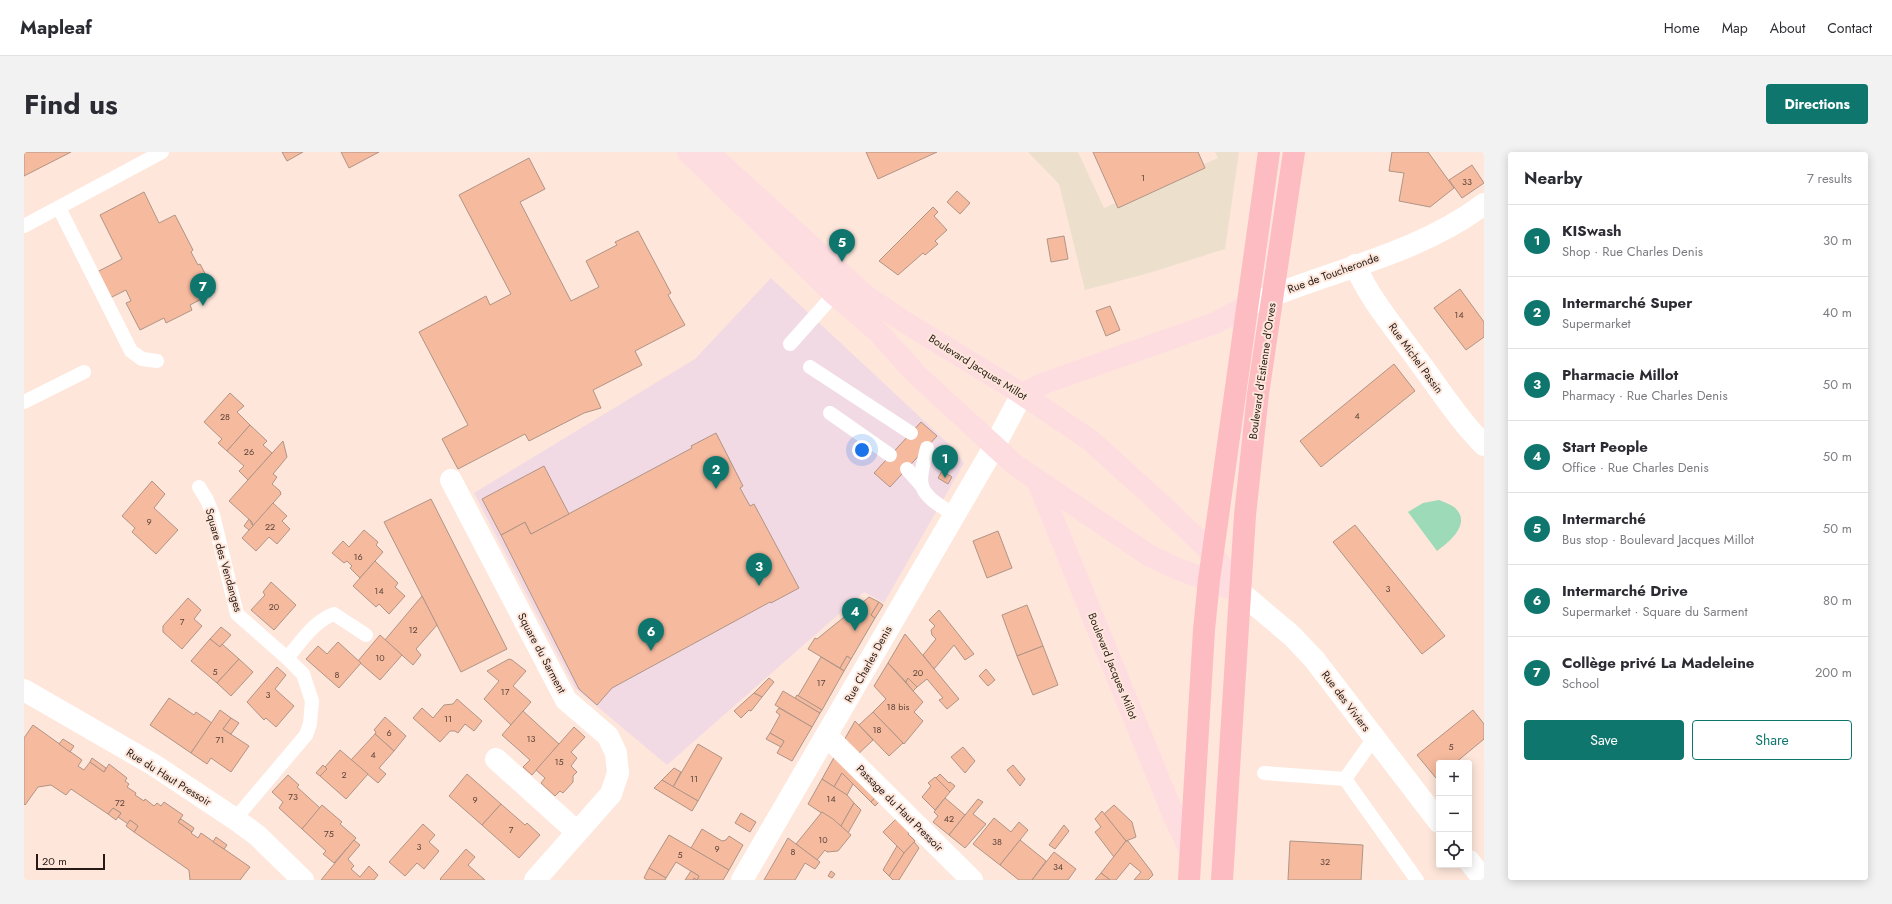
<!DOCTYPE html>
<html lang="en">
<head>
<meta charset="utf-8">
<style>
	body { margin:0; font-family:Jost,sans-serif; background:#f2f2f3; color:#2b2b33 }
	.controls { position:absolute; right:12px; bottom:12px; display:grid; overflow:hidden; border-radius:4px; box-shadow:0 2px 10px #0003 }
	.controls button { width:36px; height:36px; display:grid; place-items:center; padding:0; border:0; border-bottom:1px solid #e1e1e2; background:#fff; color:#2b2b33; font:20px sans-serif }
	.scale { position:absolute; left:12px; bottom:10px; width:69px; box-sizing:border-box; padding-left:4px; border:2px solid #251a15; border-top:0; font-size:11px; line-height:14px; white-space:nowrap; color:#251a15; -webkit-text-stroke:3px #fee6da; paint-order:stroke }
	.you { position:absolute; left:838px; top:298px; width:14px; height:14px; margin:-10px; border:3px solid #fff; border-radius:50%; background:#1a73e8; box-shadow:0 0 0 6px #1a73e833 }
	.badge { display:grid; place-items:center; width:26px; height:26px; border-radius:50%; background:#0f766e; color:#fff; font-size:13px; font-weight:700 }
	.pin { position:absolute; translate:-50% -33px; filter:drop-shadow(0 1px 2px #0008) }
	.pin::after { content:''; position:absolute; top:21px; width:14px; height:12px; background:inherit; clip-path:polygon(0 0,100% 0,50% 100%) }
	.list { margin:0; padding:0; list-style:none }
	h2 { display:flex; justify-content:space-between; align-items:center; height:52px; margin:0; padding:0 16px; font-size:17px }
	h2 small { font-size:13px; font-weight:400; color:#7c7c81 }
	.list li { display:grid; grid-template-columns:26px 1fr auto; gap:12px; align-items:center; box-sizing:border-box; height:72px; padding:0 16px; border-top:1px solid #e1e1e2 }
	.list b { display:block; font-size:15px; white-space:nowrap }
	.list p { margin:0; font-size:13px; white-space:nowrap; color:#7c7c81 }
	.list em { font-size:13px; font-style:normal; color:#7c7c81 }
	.actions { display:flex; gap:8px; padding:12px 16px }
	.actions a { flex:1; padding:9px 0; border:1px solid #0f766e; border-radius:4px; text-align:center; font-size:14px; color:#0f766e }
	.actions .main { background:#0f766e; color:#fff }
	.icon { flex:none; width:22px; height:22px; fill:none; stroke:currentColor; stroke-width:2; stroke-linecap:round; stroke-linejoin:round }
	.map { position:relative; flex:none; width:1460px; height:728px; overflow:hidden; border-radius:4px }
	header { display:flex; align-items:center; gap:24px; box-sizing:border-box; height:56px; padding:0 20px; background:#fff; border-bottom:1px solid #e1e1e2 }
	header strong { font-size:19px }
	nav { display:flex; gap:22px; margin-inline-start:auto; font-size:14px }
	.intro { display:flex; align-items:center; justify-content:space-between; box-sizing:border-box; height:96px; padding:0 24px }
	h1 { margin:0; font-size:28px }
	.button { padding:10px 18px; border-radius:4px; background:#0f766e; color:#fff; font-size:14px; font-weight:700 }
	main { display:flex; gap:24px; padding:0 24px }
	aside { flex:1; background:#fff; border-radius:4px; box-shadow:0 2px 10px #0003 }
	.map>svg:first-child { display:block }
</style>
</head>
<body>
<header>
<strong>Mapleaf</strong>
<nav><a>Home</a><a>Map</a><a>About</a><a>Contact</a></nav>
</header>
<div class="intro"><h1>Find us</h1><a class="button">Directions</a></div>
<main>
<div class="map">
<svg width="1460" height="728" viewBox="0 0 1460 728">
	<rect width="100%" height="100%" fill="#fee6da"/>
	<!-- commercial -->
	<polygon fill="#f2dae5" points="747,126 927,294 940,311 860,451 840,440 643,613 551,536 450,341 671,207"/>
	<!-- industrial -->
	<polygon fill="#ece0cc" points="1004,0 1054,0 1080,56 1194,6 1191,0 1215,0 1201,97 1125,121 1061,138 1035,32"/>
	<!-- green -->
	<path fill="#9ddab8" d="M1415,348C1420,350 1426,352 1430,355C1449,371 1425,390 1413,399L1384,360L1399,351Z"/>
	<!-- building -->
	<g fill="#f6bb9f" stroke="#af9486">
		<polygon points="0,0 47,0 0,24"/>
		<polygon points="258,0 279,0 263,9"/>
		<polygon points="317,0 355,0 325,16"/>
		<polygon points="842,0 913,0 854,27"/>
		<polygon points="1069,0 1174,0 1181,16 1094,56"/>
		<polygon points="1368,0 1404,0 1430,36 1406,55 1375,49 1380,21 1365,19"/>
		<polygon points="505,6 521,37 496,50 547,149 575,135 562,109 593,93 591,90 614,79 647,141 644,143 661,173 611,199 618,213 569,238 577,256 560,261 505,289 501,282 434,317 418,287 444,273 395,180 462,144 466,153 487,142 435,43"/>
		<polygon points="1448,13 1460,31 1438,46 1425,28"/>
		<polygon points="933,39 946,51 936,62 923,50"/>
		<polygon points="120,40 135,71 151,63 169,98 167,100 174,113 176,112 191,140 166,153 168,158 142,171 140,166 116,178 102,151 107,149 102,138 86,146 73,120 98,107 76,63"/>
		<polygon points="909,55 914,60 910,64 923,78 911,89 914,92 901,103 899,101 874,123 855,109"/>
		<polygon points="1040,84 1044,107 1027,110 1023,87"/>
		<polygon points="1436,137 1460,170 1460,185 1442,198 1410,156"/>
		<polygon points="1086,154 1096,178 1082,184 1072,159"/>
		<polygon points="1370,212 1391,239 1297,315 1276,289"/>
		<polygon points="206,241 220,254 213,260 226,273 203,299 194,291 198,287 180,270"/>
		<polygon points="897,270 913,284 866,335 850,321"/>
		<polygon points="226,273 243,289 239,293 248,301 224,328 215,319 220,314 203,299"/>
		<polygon points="692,281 719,334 716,336 726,354 730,352 775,436 747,451 746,450 588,536 573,553 555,537 477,383 501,370 507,382 668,296 667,294"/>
		<polygon points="259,289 263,305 249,322 253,325 248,332 256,339 257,342 229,374 228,370 205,349"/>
		<polygon points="520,314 545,362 507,382 501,370 477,383 458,347"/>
		<polygon points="918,319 928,325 924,332 914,326"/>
		<polygon points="128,329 141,342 130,356 154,378 132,402 108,380 111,376 98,364"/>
		<polygon points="407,347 483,497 437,520 360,370"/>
		<polygon points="249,351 263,364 258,369 266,377 253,392 245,385 232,399 218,386"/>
		<polygon points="225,367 229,374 225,378 220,374"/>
		<polygon points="1331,373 1421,484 1398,502 1309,390"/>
		<polygon points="340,378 354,390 352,393 359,400 336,426 326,416 328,414 323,409 320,411 308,401 319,389 325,395"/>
		<polygon points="974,379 988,416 963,426 949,389"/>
		<polygon points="351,409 374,431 371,435 381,444 365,462 355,452 352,455 329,434"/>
		<polygon points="247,430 272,453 250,478 227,458 241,443 239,440"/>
		<polygon points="398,444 413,473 392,497 397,503 389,513 361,488"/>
		<polygon points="845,445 855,450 847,463 851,466 827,507 823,504 816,516 784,497 791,486 793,487"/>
		<polygon points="164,446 177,458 170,467 178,474 158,497 139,480 139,474"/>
		<polygon points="855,450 859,453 851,466 847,463"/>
		<polygon points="1003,453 1019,494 993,504 978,463"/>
		<polygon points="915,458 950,502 941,508 930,493 910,517 899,503 912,487 908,483 907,478 911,474 905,468"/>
		<polygon points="197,475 207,483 196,495 186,487"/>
		<polygon points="881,482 935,547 923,557 915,548 919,546 903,527 893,535 884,526 882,530 864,511"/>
		<polygon points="356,483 378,503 356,528 334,509"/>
		<polygon points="186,487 196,495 198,492 215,507 193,531 167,509"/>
		<polygon points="314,490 337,511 315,536 282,507 294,494 303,502"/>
		<polygon points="1019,494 1034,533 1009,543 993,504"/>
		<polygon points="823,504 827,507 820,519 816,516"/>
		<polygon points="797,505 820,519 798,558 774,544"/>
		<polygon points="215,507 229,520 207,544 193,531"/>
		<polygon points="485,507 488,508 502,519 489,534 507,550 487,573 460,547 475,529 463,519"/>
		<polygon points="864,511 899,550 890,560 899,569 880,592 849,560 862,547 850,534"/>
		<polygon points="253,515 262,523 251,537 270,554 252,575 242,566 240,568 223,550"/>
		<polygon points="962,517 971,528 964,534 955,524"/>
		<polygon points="745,526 750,530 738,545 730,541"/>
		<polygon points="884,526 893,535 889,539 882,530"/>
		<polygon points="759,539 796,561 788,575 751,553"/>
		<polygon points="730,541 738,545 727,559 725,558 717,566 710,559"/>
		<polygon points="773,543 798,558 796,561 771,546"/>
		<polygon points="145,546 170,563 172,560 188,571 167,601 126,573"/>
		<polygon points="433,547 458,569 450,579 441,572 434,581 431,579 426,579 416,590 389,566 398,556 409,566 420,553 429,552"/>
		<polygon points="755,556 788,575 768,609 753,601 760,589 746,581 756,563 752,560"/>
		<polygon points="196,558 207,566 199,577 225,594 207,620 187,606 183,612 167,601"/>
		<polygon points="1449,558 1460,572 1460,587 1431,611 1415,611 1415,624 1412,626 1393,603"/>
		<polygon points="499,559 535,592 508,623 499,615 506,608 478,583"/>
		<polygon points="849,560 879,591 865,604 835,573"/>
		<polygon points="361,565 382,584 370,599 351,582 352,580 350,578"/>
		<polygon points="207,566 215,571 207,582 199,577"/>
		<polygon points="831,569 849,588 832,604 819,590"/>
		<polygon points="9,573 58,608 54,614 60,618 66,610 80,620 85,612 103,626 101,629 105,632 103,635 112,641 111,643 120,649 121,647 130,654 133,651 137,654 140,650 159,663 154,670 168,680 167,681 174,686 177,681 226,715 216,728 166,728 165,718 110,680 114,674 106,668 104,672 94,665 97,661 89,656 84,662 47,637 42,643 27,633 14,635 1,653 0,652 0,586"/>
		<polygon points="550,575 561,585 547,600 553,606 547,614 553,620 549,624 549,630 539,641 536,639 531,644 517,631 521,626 512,618"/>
		<polygon points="746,581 760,589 757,595 742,587"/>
		<polygon points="351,582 370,599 355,616 362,622 354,631 327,608"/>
		<polygon points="39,587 50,594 46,600 35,592"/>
		<polygon points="674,592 698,606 674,649 649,635"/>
		<polygon points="939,595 951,609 941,621 927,605"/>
		<polygon points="316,598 344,622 322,647 296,624 303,617 301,615"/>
		<polygon points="813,600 855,641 847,650 818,621 810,635 798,627"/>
		<polygon points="68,606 82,616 80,620 66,610"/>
		<polygon points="299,613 303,617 296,624 292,621"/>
		<polygon points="989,613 1001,627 996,634 983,618"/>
		<polygon points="650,616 657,620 649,635 638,628"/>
		<polygon points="818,621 829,632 823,643 810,635"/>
		<polygon points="443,622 477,652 458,673 425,644"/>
		<polygon points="916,622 925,631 926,630 931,634 926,640 912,626"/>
		<polygon points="264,623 275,633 273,635 296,656 278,677 255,656 259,650 248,640"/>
		<polygon points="911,625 926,640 911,658 898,645 907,634 904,631"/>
		<polygon points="798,627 823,643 830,651 817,674 784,652"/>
		<polygon points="638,628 674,649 668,659 630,636"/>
		<polygon points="855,641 859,646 851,654 847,650"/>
		<polygon points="921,646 941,663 925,683 909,670 914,664 910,660"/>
		<polygon points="954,647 959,650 949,662 962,672 941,696 925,683"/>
		<polygon points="830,651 837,658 824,681 817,674"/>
		<polygon points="477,652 501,673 503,671 516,683 495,706 458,673"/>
		<polygon points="298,653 318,670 316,672 332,686 310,711 299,702 302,699 278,677"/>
		<polygon points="1090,653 1108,670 1112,685 1102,689 1080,662"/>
		<polygon points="89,656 97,661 92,668 84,662"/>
		<polygon points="1078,659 1102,689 1090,705 1071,680 1077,675 1071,667"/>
		<polygon points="798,660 809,667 827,683 814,699 803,700 801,698 793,708 772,692"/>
		<polygon points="717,661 732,670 726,680 711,671"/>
		<polygon points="876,663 886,673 884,682 891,689 880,701 859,680"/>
		<polygon points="970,666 987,680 995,670 1004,678 976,713 949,692"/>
		<polygon points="157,667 170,676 168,680 154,670"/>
		<polygon points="106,668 114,674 110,680 102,674"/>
		<polygon points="399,672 411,683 405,690 415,699 400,717 393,711 381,724 365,710"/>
		<polygon points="1040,673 1045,679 1031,697 1025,693"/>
		<polygon points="678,677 698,689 702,688 705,684 719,693 705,718 667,696"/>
		<polygon points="645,683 705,718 699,728 669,728 670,726 673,728 675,724 652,710 642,726 625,716"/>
		<polygon points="192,685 203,693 200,697 189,690"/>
		<polygon points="764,686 796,710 791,717 781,711 771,728 740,728"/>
		<polygon points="330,688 336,693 324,707 330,714 327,717 336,725 345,714 354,723 350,728 297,728"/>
		<polygon points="996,688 1022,709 1008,728 995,728 976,713"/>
		<polygon points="1102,689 1104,689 1127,719 1129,723 1124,728 1110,728 1117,720 1106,711 1092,728 1086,728 1077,721"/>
		<polygon points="1266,689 1339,693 1337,728 1264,728"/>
		<polygon points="890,690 895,696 875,728 869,728 865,724 880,701"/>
		<polygon points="873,694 880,701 865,724 859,718"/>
		<polygon points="442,697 451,705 444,713 461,728 417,728 416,727"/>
		<polygon points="1030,700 1052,717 1044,728 1008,728"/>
		<polygon points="625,716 642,726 641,728 623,728 620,726"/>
		<polygon points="667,719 675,724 673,728 670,726 669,728 661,728"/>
		<polygon points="807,719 811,722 808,726 804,724"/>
		<polygon points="1077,721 1086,728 1071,728"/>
	</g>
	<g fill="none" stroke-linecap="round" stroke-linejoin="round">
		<!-- lane -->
		<g stroke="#fff" stroke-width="14">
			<polyline points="35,56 107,199 118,207 133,209"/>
			<polyline points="0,74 138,0"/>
			<polyline points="766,192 815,137"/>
			<polyline points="786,215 887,281"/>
			<polyline points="0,250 60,220"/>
			<polyline points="806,261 866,303"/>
			<path d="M903,296C901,305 895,325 898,334C902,347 920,356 931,363"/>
			<polyline points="883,317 898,334"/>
			<polyline points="175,335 183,348 189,363 213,462 263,506 279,522 288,549 286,572 282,583 211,667"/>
			<path d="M263,506C277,490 290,469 310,462L342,483"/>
			<polyline points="1350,586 1321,627 1393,728"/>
			<polyline points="1240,621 1321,627"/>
		</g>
		<!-- street -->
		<g stroke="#fff" stroke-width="22">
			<path d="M1331,113C1346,148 1371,176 1393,207C1415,236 1434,267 1460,293"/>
			<path d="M1223,154C1300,120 1393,103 1460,52"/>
			<polyline points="427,328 542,548 584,584 592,601 594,621 587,642 511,728"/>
			<polyline points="1216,440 1267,483 1290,507 1415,670"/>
			<polyline points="0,538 130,613 211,667 234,684 279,728"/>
			<polyline points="803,584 948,728"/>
			<polyline points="472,607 553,680"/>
			<polyline points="1445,709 1460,728"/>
			<polyline points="718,728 970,295 998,242"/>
		</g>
		<!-- secondary -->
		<g stroke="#fedde1" stroke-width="22">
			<polyline points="664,0 810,142 855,181 893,223 991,313 1126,404 1154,417 1216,440"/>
			<polyline points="685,1 843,145 876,167 998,242 1066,288 1142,357 1188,401 1216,440"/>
			<polyline points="998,242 1021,231 1191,171 1223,154"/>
			<polyline points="1014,330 1149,662 1166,698"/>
		</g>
		<!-- primary -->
		<g stroke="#fdbbc2" stroke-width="22">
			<polyline points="1165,728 1180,478 1185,428 1245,0"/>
			<polyline points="1198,728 1221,363 1234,242 1270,0"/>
		</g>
	</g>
	<g text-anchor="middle" stroke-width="4" stroke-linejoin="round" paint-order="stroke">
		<!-- number labels -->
		<g font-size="9" fill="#594238">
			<text x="1119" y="29">1</text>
			<text x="1443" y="33">33</text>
			<text x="1435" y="166">14</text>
			<text x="1333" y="267">4</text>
			<text x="201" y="268">28</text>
			<text x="225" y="303">26</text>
			<text x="125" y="373">9</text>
			<text x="246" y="378">22</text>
			<text x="334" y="408">16</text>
			<text x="1364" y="440">3</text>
			<text x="355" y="442">14</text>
			<text x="250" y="458">20</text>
			<text x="158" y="473">7</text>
			<text x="389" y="481">12</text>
			<text x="356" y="509">10</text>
			<text x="191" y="523">5</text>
			<text x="894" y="524">20</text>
			<text x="313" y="526">8</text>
			<text x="797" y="534">17</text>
			<text x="481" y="543">17</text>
			<text x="244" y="546">3</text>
			<text x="874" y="558">18 bis</text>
			<text x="424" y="570">11</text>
			<text x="853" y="581">18</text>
			<text x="365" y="584">6</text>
			<text x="507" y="590">13</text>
			<text x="196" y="591">71</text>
			<text x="1427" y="598">5</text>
			<text x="349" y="606">4</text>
			<text x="535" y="613">15</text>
			<text x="320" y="626">2</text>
			<text x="670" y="630">11</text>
			<text x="269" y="648">73</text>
			<text x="807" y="650">14</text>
			<text x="451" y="651">9</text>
			<text x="96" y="654">72</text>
			<text x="925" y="670">42</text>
			<text x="487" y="681">7</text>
			<text x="305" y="685">75</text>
			<text x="799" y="691">10</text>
			<text x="973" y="693">38</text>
			<text x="395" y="698">3</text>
			<text x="693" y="700">9</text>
			<text x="769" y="703">8</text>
			<text x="656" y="706">5</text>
			<text x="1301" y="713">32</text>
			<text x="1034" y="718">34</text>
		</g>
		<!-- street labels -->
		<g font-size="11" fill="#251a15" stroke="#fee6da">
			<text transform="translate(1309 121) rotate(-20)" y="4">Rue de Toucheronde</text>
			<text transform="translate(1392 206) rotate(54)" y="4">Rue Michel Passin</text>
			<text transform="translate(954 215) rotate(32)" y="4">Boulevard Jacques Millot</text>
			<text transform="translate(1238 219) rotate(-82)" y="4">Boulevard d'Estienne d'Orves</text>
			<text transform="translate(200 408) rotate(74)" y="4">Square des Vendanges</text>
			<text transform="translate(518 501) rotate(62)" y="4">Square du Sarment</text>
			<text transform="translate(844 512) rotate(-61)" y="4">Rue Charles Denis</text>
			<text transform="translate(1089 514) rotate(68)" y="4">Boulevard Jacques Millot</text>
			<text transform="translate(1322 549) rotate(53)" y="4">Rue des Viviers</text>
			<text transform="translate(145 625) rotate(32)" y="4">Rue du Haut Pressoir</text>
			<text transform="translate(876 656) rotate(45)" y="4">Passage du Haut Pressoir</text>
		</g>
	</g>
</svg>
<div class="controls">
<button>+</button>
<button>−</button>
<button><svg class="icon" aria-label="locate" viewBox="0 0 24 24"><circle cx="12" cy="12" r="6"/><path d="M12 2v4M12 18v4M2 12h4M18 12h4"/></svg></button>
</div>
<div class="scale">20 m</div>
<div class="you"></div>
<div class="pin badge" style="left:921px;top:326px">1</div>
<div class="pin badge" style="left:692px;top:337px">2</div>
<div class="pin badge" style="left:735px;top:434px">3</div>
<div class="pin badge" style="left:831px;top:479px">4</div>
<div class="pin badge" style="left:818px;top:110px">5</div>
<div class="pin badge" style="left:627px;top:499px">6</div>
<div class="pin badge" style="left:179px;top:154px">7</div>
</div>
<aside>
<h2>Nearby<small>7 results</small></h2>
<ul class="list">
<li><span class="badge">1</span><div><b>KISwash</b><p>Shop · Rue Charles Denis</p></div><em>30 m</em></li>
<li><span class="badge">2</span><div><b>Intermarché Super</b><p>Supermarket</p></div><em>40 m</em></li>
<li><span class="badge">3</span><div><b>Pharmacie Millot</b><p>Pharmacy · Rue Charles Denis</p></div><em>50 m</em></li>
<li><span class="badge">4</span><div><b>Start People</b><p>Office · Rue Charles Denis</p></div><em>50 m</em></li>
<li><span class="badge">5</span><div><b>Intermarché</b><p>Bus stop · Boulevard Jacques Millot</p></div><em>50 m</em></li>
<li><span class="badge">6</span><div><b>Intermarché Drive</b><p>Supermarket · Square du Sarment</p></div><em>80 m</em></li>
<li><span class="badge">7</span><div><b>Collège privé La Madeleine</b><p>School</p></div><em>200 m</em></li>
</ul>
<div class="actions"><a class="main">Save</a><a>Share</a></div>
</aside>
</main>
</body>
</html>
